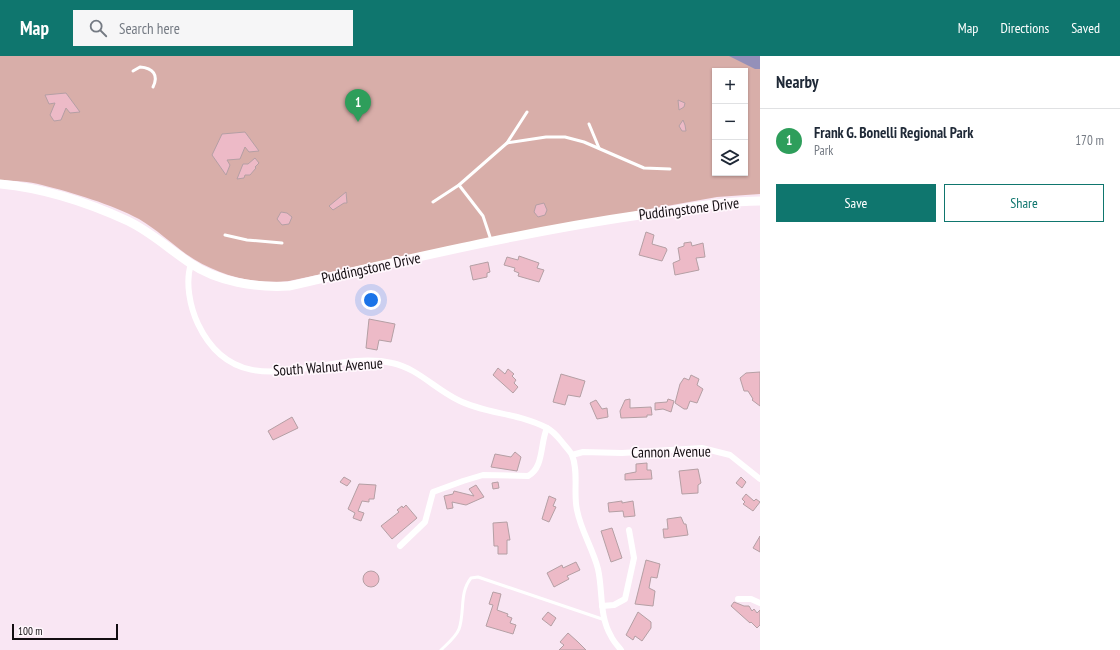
<!DOCTYPE html>
<html lang="en">
<head>
<meta charset="utf-8">
<style>
	body { margin:0; font-family:"PT Sans Narrow",sans-serif; background:#f6f6f7; color:#1f2937 }
	.controls { position:absolute; right:12px; top:12px; display:grid; overflow:hidden; border-radius:0px; box-shadow:0 1px 3px #0004 }
	.controls button { width:36px; height:36px; display:grid; place-items:center; padding:0; border:0; border-bottom:1px solid #e0e1e3; background:#fff; color:#1f2937; font:20px sans-serif }
	.scale { position:absolute; left:12px; bottom:10px; width:106px; box-sizing:border-box; padding-left:4px; border:2px solid #130d11; border-top:0; font-size:11px; line-height:14px; white-space:nowrap; color:#130d11; -webkit-text-stroke:3px #fff7fc; paint-order:stroke }
	.you { position:absolute; left:371px; top:244px; width:14px; height:14px; margin:-10px; border:3px solid #fff; border-radius:50%; background:#1a73e8; box-shadow:0 0 0 6px #1a73e833 }
	.badge { display:grid; place-items:center; width:26px; height:26px; border-radius:50%; background:#0f766e; color:#fff; font-size:13px; font-weight:700 }
	.pin { position:absolute; translate:-50% -33px; filter:drop-shadow(0 1px 2px #0008) }
	.pin::after { content:''; position:absolute; top:21px; width:14px; height:12px; background:inherit; clip-path:polygon(0 0,100% 0,50% 100%) }
	.list { margin:0; padding:0; list-style:none }
	h2 { display:flex; justify-content:space-between; align-items:center; height:52px; margin:0; padding:0 16px; font-size:17px }
	h2 small { font-size:13px; font-weight:400; color:#747a83 }
	.list li { display:grid; grid-template-columns:26px 1fr auto; gap:12px; align-items:center; box-sizing:border-box; height:64px; padding:0 16px; border-top:1px solid #e0e1e3 }
	.list b { display:block; font-size:15px; white-space:nowrap }
	.list p { margin:0; font-size:13px; white-space:nowrap; color:#747a83 }
	.list em { font-size:13px; font-style:normal; color:#747a83 }
	.actions { display:flex; gap:8px; padding:12px 16px }
	.actions a { flex:1; padding:9px 0; border:1px solid #0f766e; border-radius:0px; text-align:center; font-size:14px; color:#0f766e }
	.actions .main { background:#0f766e; color:#fff }
	.icon { flex:none; width:22px; height:22px; fill:none; stroke:currentColor; stroke-width:2; stroke-linecap:round; stroke-linejoin:round }
	.map { position:relative; flex:none; width:760px; height:594px; overflow:hidden }
	header { display:flex; align-items:center; gap:24px; box-sizing:border-box; height:56px; padding:0 20px; background:#0f766e; color:#fff }
	header strong { font-size:19px }
	nav { display:flex; gap:22px; margin-inline-start:auto; font-size:14px }
	.search { width:280px; height:36px; background:#f6f6f7; display:flex; align-items:center; gap:10px; box-sizing:border-box; padding:0 14px; border-radius:0px; color:#747a83; font-size:15px }
	main { display:flex }
	aside { flex:1; background:#fff }
	.map>svg:first-child { display:block }
</style>
</head>
<body>
<header>
<strong>Map</strong>
<div class="search"><svg class="icon" aria-label="search" viewBox="0 0 24 24"><circle cx="10" cy="10" r="6"/><path d="M15 15l6 6"/></svg>Search here</div>
<nav><a>Map</a><a>Directions</a><a>Saved</a></nav>
</header>
<main>
<div class="map">
<svg width="760" height="594" viewBox="0 0 760 594">
	<rect width="100%" height="100%" fill="#f9e6f3"/>
	<!-- green -->
	<path fill="#d8aea9" fill-rule="evenodd" d="M0,0H760V138L717,141L500,180L289,225C253,229 216,219 186,198C171,187 156,173 139,163C113,149 71,136 42,129C29,125 14,125 0,124ZM715,15H745V117H715Z"/>
	<!-- water -->
	<polygon fill="#9490b9" points="729,0 760,0 760,13 755,13"/>
	<!-- building -->
	<g fill="#edbac7" stroke="#b49fa4">
		<polygon points="66,37 80,56 70,57 66,52 61,64 54,65 50,59 55,47 49,48 45,39"/>
		<polygon points="678,44 685,47 684,51 679,54"/>
		<polygon points="683,64 685,69 686,75 682,75 679,70"/>
		<polygon points="245,76 259,95 249,96 245,91 240,103 227,104 230,109 226,119 212,99 222,78"/>
		<polygon points="255,102 259,107 255,111 256,112 250,119 245,119 244,122 237,123 243,108 248,108"/>
		<polygon points="346,136 347,147 344,147 333,154 329,150"/>
		<polygon points="544,147 547,154 545,159 538,161 534,156 536,149"/>
		<polygon points="281,156 287,157 292,161 289,168 282,169 277,163"/>
		<polygon points="646,176 654,179 652,188 666,192 667,194 662,205 639,199"/>
		<polygon points="691,186 692,190 703,187 705,201 696,202 699,214 675,219 673,207 680,204 678,192 684,190 684,187"/>
		<polygon points="519,200 539,207 537,212 544,214 539,226 518,220 519,217 514,215 515,212 504,209 507,201 518,204"/>
		<polygon points="488,206 490,216 487,217 487,221 473,224 470,210"/>
		<polygon points="369,263 395,268 391,286 379,284 377,294 366,292"/>
		<polygon points="498,312 505,318 508,313 514,318 512,320 516,324 514,327 518,331 513,337 493,319"/>
		<polygon points="760,316 760,350 752,344 753,343 748,335 744,335 740,322 746,317"/>
		<polygon points="561,318 585,325 580,341 568,339 565,349 553,346"/>
		<polygon points="691,319 699,323 697,329 703,333 697,347 690,345 687,353 684,353 675,347 680,328 684,322 689,324"/>
		<polygon points="630,343 630,352 651,351 652,359 647,359 647,361 621,362 620,355 625,344"/>
		<polygon points="668,343 674,345 671,356 663,353 655,354 655,347 667,346"/>
		<polygon points="596,344 602,353 607,352 608,361 597,363 590,347"/>
		<polygon points="292,361 298,372 273,384 268,375"/>
		<polygon points="515,396 521,401 517,415 491,411 495,398 511,401"/>
		<polygon points="647,407 647,414 651,414 652,423 625,424 625,418 636,416 636,408"/>
		<polygon points="698,413 701,427 698,429 698,437 682,438 679,415"/>
		<polygon points="344,421 351,425 347,430 340,426"/>
		<polygon points="741,421 746,426 742,432 736,427"/>
		<polygon points="498,426 499,432 493,433 492,427"/>
		<polygon points="359,428 376,429 374,443 369,443 369,446 362,445 358,455 364,457 361,465 353,462 355,457 348,453"/>
		<polygon points="476,429 484,441 466,449 452,446 453,452 447,453 444,440 453,438 454,435 474,440 469,433"/>
		<polygon points="746,438 754,445 756,443 760,446 753,455 743,448 745,446 742,443"/>
		<polygon points="549,440 556,443 553,450 556,451 549,466 542,463"/>
		<polygon points="622,445 622,447 633,445 635,460 624,461 623,455 609,456 608,447"/>
		<polygon points="406,449 417,462 392,483 381,470 399,456 397,454 402,450 403,452"/>
		<polygon points="681,461 684,468 686,468 688,479 664,482 663,473 668,473 667,463"/>
		<polygon points="507,466 510,484 507,484 507,498 498,498 498,490 494,490 493,467"/>
		<polygon points="612,472 622,502 611,506 601,475"/>
		<polygon points="760,480 760,496 753,492"/>
		<polygon points="646,504 660,508 657,522 651,521 649,532 655,535 653,550 635,548"/>
		<polygon points="576,506 580,514 567,520 569,523 554,531 547,517 562,509 563,512"/>
		<circle cx="371" cy="523" r="8"/>
		<polygon points="493,536 501,538 497,554 508,558 507,560 512,562 510,567 516,569 513,578 486,570 493,549 489,548"/>
		<polygon points="734,546 744,550 749,550 752,555 754,553 757,557 760,554 760,569 757,572 751,566 750,567 731,550"/>
		<polygon points="548,556 556,562 551,570 542,563"/>
		<polygon points="638,556 651,566 651,572 642,585 635,580 633,584 626,579"/>
		<polygon points="568,577 578,586 586,594 559,594 564,589 560,586"/>
	</g>
	<g fill="none" stroke-linecap="round" stroke-linejoin="round">
		<!-- lane -->
		<g stroke="#fff" stroke-width="3">
			<path d="M133,15L140,11C153,12 159,19 153,31"/>
			<polyline points="589,68 599,92"/>
			<polyline points="507,87 546,81 565,81 584,86 644,112 670,113"/>
			<polyline points="459,129 483,160 491,184"/>
			<polyline points="433,146 459,129 507,87 527,56"/>
			<polyline points="225,179 247,184 282,187"/>
			<path d="M441,594C447,588 456,581 459,573C465,556 459,537 471,522L478,521L605,564"/>
		</g>
		<!-- street -->
		<g stroke="#fff" stroke-width="6">
			<path d="M191,208C185,226 190,251 198,268C240,356 325,292 392,307C417,312 435,333 458,344C485,358 519,357 547,372C553,375 558,381 562,386C565,390 570,395 572,399C579,416 573,437 577,454C581,475 593,493 598,513C603,535 599,560 611,580C613,585 618,590 621,594"/>
			<polyline points="572,399 583,396 622,397 702,392 730,399 760,423"/>
			<path d="M400,490L425,466L433,436L463,425L483,419L528,420C544,412 540,387 547,372"/>
			<polyline points="738,543 751,543 760,547"/>
			<polyline points="602,550 614,549 625,543 634,502 629,474"/>
		</g>
		<!-- secondary -->
		<path stroke="#fff" stroke-width="9" d="M0,128C43,132 89,147 128,165C151,176 169,193 190,207C218,226 256,232 289,230C405,204 522,176 640,159C679,154 720,145 760,145"/>
	</g>
	<g text-anchor="middle" stroke-width="3.5" stroke-linejoin="round" paint-order="stroke">
		<!-- street labels -->
		<g font-size="15" fill="#130d11" stroke="#fff7fc">
			<text transform="translate(689 153) rotate(-7)" y="5">Puddingstone Drive</text>
			<text transform="translate(371 212) rotate(-12)" y="5">Puddingstone Drive</text>
			<text transform="translate(328 311) rotate(-4)" y="5">South Walnut Avenue</text>
			<text transform="translate(671 396) rotate(-1)" y="5">Cannon Avenue</text>
		</g>
	</g>
</svg>
<div class="controls">
<button>+</button>
<button>−</button>
<button><svg class="icon" aria-label="layers" viewBox="0 0 24 24"><path d="M12 4l9 5-9 5-9-5zM3 14l9 5 9-5"/></svg></button>
</div>
<div class="scale">100 m</div>
<div class="you"></div>
<div class="pin badge" style="left:358px;top:66px;background:#2e9e5b">1</div>
</div>
<aside>
<h2>Nearby<small></small></h2>
<ul class="list">
<li><span class="badge" style="background:#2e9e5b">1</span><div><b>Frank G. Bonelli Regional Park</b><p>Park</p></div><em>170 m</em></li>
</ul>
<div class="actions"><a class="main">Save</a><a>Share</a></div>
</aside>
</main>
</body>
</html>
